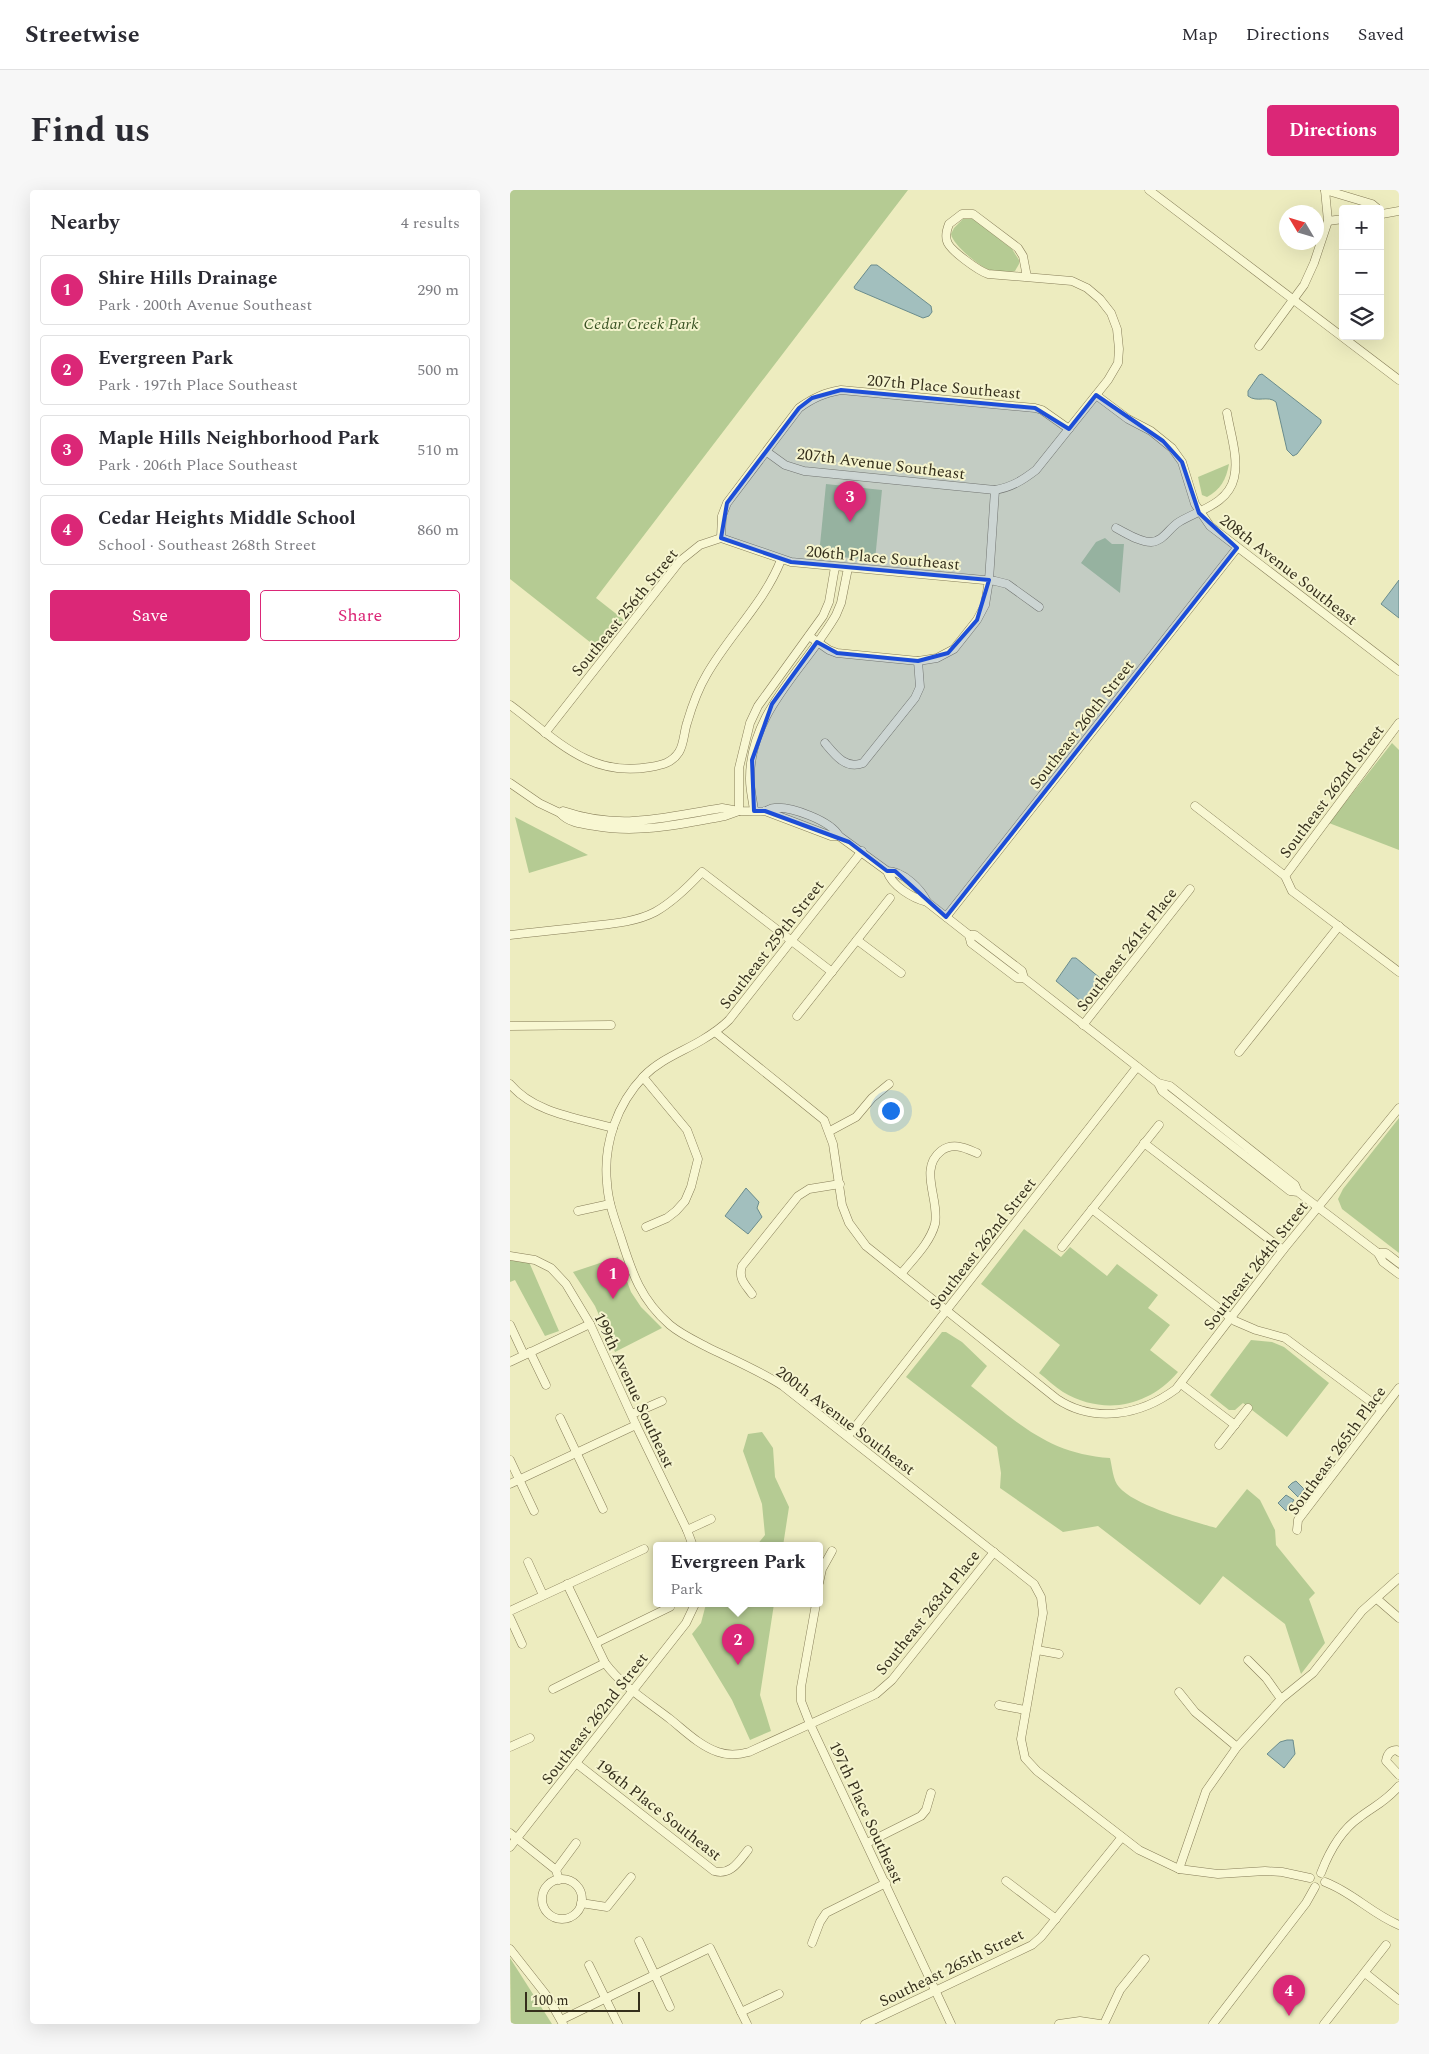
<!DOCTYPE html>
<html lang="en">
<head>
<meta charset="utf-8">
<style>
	body { margin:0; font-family:Spectral,serif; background:#f7f7f7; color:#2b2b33 }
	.controls { position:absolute; right:15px; top:15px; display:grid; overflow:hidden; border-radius:5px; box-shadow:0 5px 20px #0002 }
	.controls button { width:45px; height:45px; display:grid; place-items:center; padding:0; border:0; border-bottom:1px solid #e1e1e2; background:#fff; color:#2b2b33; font:25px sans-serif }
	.compass { position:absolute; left:769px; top:15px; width:45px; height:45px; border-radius:50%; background:#fff; box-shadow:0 5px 20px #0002; rotate:308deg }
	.scale { position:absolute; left:15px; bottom:12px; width:115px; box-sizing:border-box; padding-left:5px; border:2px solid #352f1c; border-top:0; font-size:14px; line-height:18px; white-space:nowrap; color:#352f1c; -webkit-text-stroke:4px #f5f4ce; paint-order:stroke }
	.you { position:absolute; left:380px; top:920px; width:18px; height:18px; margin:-12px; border:4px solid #fff; border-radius:50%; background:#1a73e8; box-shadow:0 0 0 8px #1a73e833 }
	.badge { display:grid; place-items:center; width:32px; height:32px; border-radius:50%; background:#db2777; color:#fff; font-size:16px; font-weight:700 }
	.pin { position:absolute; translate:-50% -41px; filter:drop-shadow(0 1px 2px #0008) }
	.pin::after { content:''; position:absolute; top:26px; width:18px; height:15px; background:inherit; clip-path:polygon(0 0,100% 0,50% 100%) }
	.popup { position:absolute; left:143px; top:1352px; width:170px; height:65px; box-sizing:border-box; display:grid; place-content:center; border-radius:5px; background:#fff; filter:drop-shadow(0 1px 4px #0005); font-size:16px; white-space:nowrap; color:#7c7c81 }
	.popup b { font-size:19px; color:#2b2b33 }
	.popup::after { content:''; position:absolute; left:50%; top:100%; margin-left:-10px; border:10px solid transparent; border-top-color:#fff }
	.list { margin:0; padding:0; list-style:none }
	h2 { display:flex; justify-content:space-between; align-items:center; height:65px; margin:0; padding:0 20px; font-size:21px }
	h2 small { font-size:16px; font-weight:400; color:#7c7c81 }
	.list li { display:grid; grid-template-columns:32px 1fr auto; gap:15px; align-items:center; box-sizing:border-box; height:70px; margin:0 10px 10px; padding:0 10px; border:1px solid #e1e1e2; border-radius:5px }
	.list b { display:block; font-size:19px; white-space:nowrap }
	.list p { margin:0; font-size:16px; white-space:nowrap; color:#7c7c81 }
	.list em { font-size:16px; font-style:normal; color:#7c7c81 }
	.actions { display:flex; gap:10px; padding:15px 20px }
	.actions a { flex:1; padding:11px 0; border:1px solid #db2777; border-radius:5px; text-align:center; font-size:18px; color:#db2777 }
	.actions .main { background:#db2777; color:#fff }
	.icon { flex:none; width:28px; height:28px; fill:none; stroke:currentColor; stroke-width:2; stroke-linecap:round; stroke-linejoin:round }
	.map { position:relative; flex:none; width:889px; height:1834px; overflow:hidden; border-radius:5px }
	header { display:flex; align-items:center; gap:30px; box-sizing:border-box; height:70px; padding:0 25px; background:#fff; border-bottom:1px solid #e1e1e2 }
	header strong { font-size:24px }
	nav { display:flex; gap:28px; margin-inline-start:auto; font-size:18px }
	.intro { display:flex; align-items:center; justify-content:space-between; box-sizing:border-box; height:120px; padding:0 30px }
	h1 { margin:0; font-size:35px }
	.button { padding:12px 22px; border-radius:5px; background:#db2777; color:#fff; font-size:18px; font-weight:700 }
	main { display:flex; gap:30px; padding:0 30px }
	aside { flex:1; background:#fff; border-radius:5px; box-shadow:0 5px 20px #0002 }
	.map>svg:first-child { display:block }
</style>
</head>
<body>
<header>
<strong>Streetwise</strong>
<nav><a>Map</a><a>Directions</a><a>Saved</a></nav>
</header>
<div class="intro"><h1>Find us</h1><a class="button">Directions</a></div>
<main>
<aside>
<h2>Nearby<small>4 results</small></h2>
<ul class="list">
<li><span class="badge">1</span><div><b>Shire Hills Drainage</b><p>Park · 200th Avenue Southeast</p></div><em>290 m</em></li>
<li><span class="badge">2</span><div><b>Evergreen Park</b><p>Park · 197th Place Southeast</p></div><em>500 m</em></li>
<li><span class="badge">3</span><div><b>Maple Hills Neighborhood Park</b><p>Park · 206th Place Southeast</p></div><em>510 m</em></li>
<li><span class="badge">4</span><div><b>Cedar Heights Middle School</b><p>School · Southeast 268th Street</p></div><em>860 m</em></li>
</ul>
<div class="actions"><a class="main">Save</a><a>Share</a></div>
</aside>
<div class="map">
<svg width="889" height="1834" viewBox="0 0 889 1834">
	<rect width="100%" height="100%" fill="#edecbf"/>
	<!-- green -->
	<g fill="#b5cb93">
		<polygon points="0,0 398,0 86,408 114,430 90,460 0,389"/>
		<path d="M453,29H464L502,59L509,70V74L505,81C497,83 485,82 477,79C467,74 443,55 441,44L444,38Z"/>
		<path d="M719,274C716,290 711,299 697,307L692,305L688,287Z"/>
		<polygon points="316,294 372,300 365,370 309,365"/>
		<polygon points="595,348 602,354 614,354 610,403 571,373 586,352"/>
		<polygon points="882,553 889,560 889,660 819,633"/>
		<polygon points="5,627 78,665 19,683"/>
		<polygon points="889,928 889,1063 832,1019 828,1009 833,999"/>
		<path d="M514,1039L551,1067L560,1057L597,1086L607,1074L648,1105L638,1118L660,1135L640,1160L668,1182C638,1217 594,1226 553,1202C545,1197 537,1189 529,1183L550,1155L471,1094Z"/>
		<polygon points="108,1067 121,1102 131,1117 152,1138 105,1162 85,1116 63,1082"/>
		<polygon points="0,1070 19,1072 49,1141 35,1146 5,1090 0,1092"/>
		<path d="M432,1142H436L452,1152L477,1176L461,1196C507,1232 538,1264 600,1268C602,1276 603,1291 609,1297C625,1316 682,1331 706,1338L737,1299L750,1310L765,1340L766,1355L805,1403L799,1409L815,1453L791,1484L775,1434L713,1386L690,1415L588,1336L553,1342L490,1298L491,1283L487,1257L396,1187Z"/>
		<polygon points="741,1150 762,1152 774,1157 819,1193 777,1247 733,1213 725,1220 719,1220 700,1205"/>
		<polygon points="252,1242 263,1258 265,1287 279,1317 273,1356 246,1356 255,1345 252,1314 233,1261 238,1244"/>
		<polygon points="196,1414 264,1414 250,1505 261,1541 240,1550 222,1510 182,1444 191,1433"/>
		<polygon points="0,1768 42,1834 1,1834"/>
	</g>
	<!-- water -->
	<g fill="#a2bfbe" stroke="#6a8c8d">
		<polygon points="361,75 367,75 421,116 422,122 419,126 413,128 345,99 344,97"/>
		<path d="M752,184L811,230V233L787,264L783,266L777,260L766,212C758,205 747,213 738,206V201L749,185Z"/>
		<polygon points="889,390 889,428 871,414"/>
		<polygon points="562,768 566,768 590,788 574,810 569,810 546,791"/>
		<polygon points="236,998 249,1012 247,1018 252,1027 238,1044 215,1026"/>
		<polygon points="786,1291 794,1299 788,1307 778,1297 782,1293"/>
		<polygon points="776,1305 784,1310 776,1321 768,1313"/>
		<polygon points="777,1550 783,1550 785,1564 774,1578 757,1564 770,1552"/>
	</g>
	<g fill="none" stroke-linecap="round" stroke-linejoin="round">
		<!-- street casing -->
		<g stroke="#867d58" stroke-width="9">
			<g id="street">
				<polyline points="639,0 889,190"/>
				<polyline points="815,0 862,14 868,19"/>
				<polyline points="872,24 889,21"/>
				<polyline points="818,31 833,29"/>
				<polyline points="749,156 794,95 804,73 818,31 815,0"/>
				<polyline points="586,205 618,229 641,241 662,258 672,272 685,314 700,336 889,481"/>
				<path d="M257,262L275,275L294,281L485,300C502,297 513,290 526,280L598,190L608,173L609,159L607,139L601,123L590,109L577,98L562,91L478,84C469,81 439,60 437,51C435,45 437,39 439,34L452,24H463L508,58L513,66L517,87"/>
				<path d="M606,338C616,343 629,352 641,352C654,351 659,338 669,332C689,320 718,314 724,288C729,268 720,242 717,223"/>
				<path d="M211,348L212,326L217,313L289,218C303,208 314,203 331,200L525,218L532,220L559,239"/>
				<polyline points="211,348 281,372 485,391 497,394 529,417"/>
				<polyline points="299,446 319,460 327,463 408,471 427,468 444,459 467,430 475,415 479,390 485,300"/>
				<path d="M0,515C45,548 78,588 140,577C152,575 162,573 169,562C174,554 174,542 177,533C182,516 188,499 197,484C220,444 254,413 271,370"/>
				<polyline points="35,543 170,371 190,355 211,348"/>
				<path d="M315,553C325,565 336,580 353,573L405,508L410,497L408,471"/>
				<polyline points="0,593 29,613 50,623"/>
				<polyline points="685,616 775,686 782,701 889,782"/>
				<path d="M212,618L229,621L215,626C171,634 129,644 85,636C72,634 59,633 50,623L53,621C112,641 154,627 212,618Z"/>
				<path d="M244,621C243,611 240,600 240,590C239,522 295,479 326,425L331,413L338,378"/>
				<path d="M255,621L321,646H329C321,631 281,616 264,618C261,618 259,620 256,621C248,622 238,621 229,621V578L240,533L248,516L313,426L319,412L325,377"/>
				<path d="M329,646L377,681C382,696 402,708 417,712C411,699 393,681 377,681"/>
				<path d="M352,661L219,830C211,838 202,844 192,850C172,862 151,869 134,886C107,914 93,954 97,993C98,1012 105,1030 111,1048C122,1083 131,1110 160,1135C172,1145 186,1151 199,1158C224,1170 250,1181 273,1196L524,1394L531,1407L533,1423L511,1549L515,1568L527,1581L629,1660L669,1679L708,1684L755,1681L772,1682L800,1688"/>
				<polyline points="775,686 889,533"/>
				<polyline points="417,712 459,745"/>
				<polyline points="436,727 727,358"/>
				<path d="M0,745C24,742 49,740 73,737C97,734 124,733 145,722C163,712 178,697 192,682L322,782"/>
				<polyline points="347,750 391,783"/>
				<polyline points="514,788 507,788 461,753 459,745 465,745 512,781 514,788 648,893"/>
				<polyline points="287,826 380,708"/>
				<polyline points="573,835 680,699"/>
				<polyline points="0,836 101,835"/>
				<path d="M205,842L314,930L323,954L332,1015L339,1033L356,1056L547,1209C585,1234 631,1225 666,1199L773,1060L889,918"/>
				<polyline points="729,862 829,736"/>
				<polyline points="133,887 177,940 188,969 181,997 175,1011 166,1021 157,1028 136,1037"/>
				<path d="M0,894C24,923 68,928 103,938"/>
				<polyline points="320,941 346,927 362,908 379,894"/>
				<polyline points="634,953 773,1060"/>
				<polyline points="788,1002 780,1001 652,901 648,893 660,896 785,995 788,1002 868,1063"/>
				<polyline points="582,1019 725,1131 746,1140 775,1148 872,1220"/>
				<polyline points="68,1021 100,1014"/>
				<polyline points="552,1057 649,935"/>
				<polyline points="0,1066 25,1070 41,1078 56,1094 80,1134 126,1235 177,1340 183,1356"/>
				<polyline points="889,1073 876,1063 868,1063 873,1072 889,1084"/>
				<path d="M391,1084C403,1069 420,1053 425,1034C430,1010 408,979 431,961C443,952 455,958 467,963"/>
				<path d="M242,1104C235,1094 228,1089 232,1076L288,1006L299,999L330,994"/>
				<polyline points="0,1135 14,1165"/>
				<polyline points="20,1162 36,1195"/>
				<polyline points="0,1172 80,1134"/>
				<polyline points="671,1194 725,1235"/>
				<polyline points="122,1224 152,1211"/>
				<polyline points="50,1228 93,1319"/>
				<polyline points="338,1246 627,877"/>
				<polyline points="709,1255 738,1218"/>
				<polyline points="0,1270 24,1321"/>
				<polyline points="0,1294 126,1235"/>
				<polyline points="177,1340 201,1329"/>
				<polyline points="787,1340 788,1330 889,1198"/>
				<polyline points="18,1372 33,1405"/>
				<polyline points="309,1393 312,1379 322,1361"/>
				<path d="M57,1394L95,1473C112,1496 138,1512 160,1529C175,1541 190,1556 208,1562C219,1566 228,1565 239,1562L366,1504L382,1490L484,1362"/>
				<polyline points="867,1409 889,1428"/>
				<polyline points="306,1414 291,1497 291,1511 300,1534 441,1834"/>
				<polyline points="0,1421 134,1359"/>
				<polyline points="0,1428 12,1454"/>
				<polyline points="86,1453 160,1417"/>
				<polyline points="527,1460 549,1464"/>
				<polyline points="738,1470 756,1488 771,1509"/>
				<polyline points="43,1499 95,1473"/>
				<polyline points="669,1502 685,1522 727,1557"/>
				<polyline points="489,1515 515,1520"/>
				<polyline points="0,1557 20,1548"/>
				<path d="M889,1562L887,1560C880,1560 877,1565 876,1571L889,1585"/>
				<path d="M66,1573L204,1681C221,1686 229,1671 238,1660"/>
				<polyline points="0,1643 46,1680 49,1690"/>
				<polyline points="357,1653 411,1626 416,1620 421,1603"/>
				<polyline points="0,1657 176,1433 185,1414"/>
				<polyline points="669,1679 696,1601 727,1557 771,1509 803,1483 852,1421 889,1388"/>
				<polyline points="46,1680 66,1653"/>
				<path d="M811,1683C819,1662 831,1640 850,1627C866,1615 875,1612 889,1596"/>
				<circle cx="52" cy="1709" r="20"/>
				<polyline points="496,1691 546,1729"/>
				<path d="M815,1692C842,1702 862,1724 889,1735"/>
				<polyline points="71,1713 97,1717 121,1687"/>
				<polyline points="129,1751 160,1817"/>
				<polyline points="302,1753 310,1732 316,1723 376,1693"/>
				<polyline points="0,1759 37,1806 53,1834"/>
				<polyline points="79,1775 108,1834"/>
				<polyline points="855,1783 889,1810"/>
				<polyline points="231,1822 269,1804"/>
				<polyline points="51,1830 200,1758 237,1834"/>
				<polyline points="355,1834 522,1755 531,1747 612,1647"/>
				<polyline points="549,1834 570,1831 590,1834"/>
				<polyline points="594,1834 610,1800 635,1769"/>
				<polyline points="703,1834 796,1713 805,1697"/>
				<polyline points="814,1834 876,1755"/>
			</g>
		</g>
		<!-- street -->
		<use href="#street" stroke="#f8f7d2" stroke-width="8"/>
	</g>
	<!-- marked area -->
	<path fill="#1d4ed8" fill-opacity="0.2" stroke="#1d4ed8" stroke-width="4" stroke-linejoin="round" d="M331,200L525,218L559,239L586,205L653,251L672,272L689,323L727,358L436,727L385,681H377L339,652L255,621H244L242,570L262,514L307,452L327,463L408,471L438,463L467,430L479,390L281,372L211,348L217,313L289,218L302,208Z"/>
	<g text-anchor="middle" stroke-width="4" stroke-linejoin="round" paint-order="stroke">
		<!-- park labels -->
		<g font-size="16" font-style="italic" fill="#395223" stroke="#f5f4ce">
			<text x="131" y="139">Cedar Creek Park</text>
		</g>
		<!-- street labels -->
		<g font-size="16" fill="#352f1c" stroke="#f5f4ce">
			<text transform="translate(434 196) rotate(5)" y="6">207th Place Southeast</text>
			<text transform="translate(371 273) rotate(7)" y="6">207th Avenue Southeast</text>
			<text transform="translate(373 367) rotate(5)" y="6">206th Place Southeast</text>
			<text transform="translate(779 379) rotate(38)" y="6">208th Avenue Southeast</text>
			<text transform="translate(114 422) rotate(-51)" y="6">Southeast 256th Street</text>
			<text transform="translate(571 534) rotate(-52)" y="6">Southeast 260th Street</text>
			<text transform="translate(821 601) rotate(-53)" y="6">Southeast 262nd Street</text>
			<text transform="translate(261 754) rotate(-52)" y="6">Southeast 259th Street</text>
			<text transform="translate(616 759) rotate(-52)" y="6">Southeast 261st Place</text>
			<text transform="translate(472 1053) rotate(-52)" y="6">Southeast 262nd Street</text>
			<text transform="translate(745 1075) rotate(-52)" y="6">Southeast 264th Street</text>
			<text transform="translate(125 1200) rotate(65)" y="6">199th Avenue Southeast</text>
			<text transform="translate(336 1230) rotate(37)" y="6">200th Avenue Southeast</text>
			<text transform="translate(826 1260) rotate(-54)" y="6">Southeast 265th Place</text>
			<text transform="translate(417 1422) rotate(-51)" y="6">Southeast 263rd Place</text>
			<text transform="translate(84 1528) rotate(-52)" y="6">Southeast 262nd Street</text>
			<text transform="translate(149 1619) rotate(38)" y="6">196th Place Southeast</text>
			<text transform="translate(357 1622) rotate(65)" y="6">197th Place Southeast</text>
			<text transform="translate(441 1777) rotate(-26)" y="6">Southeast 265th Street</text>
		</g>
	</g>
</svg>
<div class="controls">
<button>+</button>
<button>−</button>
<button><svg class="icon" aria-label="layers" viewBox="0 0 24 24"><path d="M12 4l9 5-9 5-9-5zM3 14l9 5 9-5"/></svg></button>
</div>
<svg class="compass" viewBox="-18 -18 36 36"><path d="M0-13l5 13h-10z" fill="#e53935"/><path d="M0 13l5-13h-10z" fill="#7c7c81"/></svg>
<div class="scale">100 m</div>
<div class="you"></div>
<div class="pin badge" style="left:103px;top:1109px">1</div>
<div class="pin badge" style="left:228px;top:1475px">2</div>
<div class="popup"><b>Evergreen Park</b>Park</div>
<div class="pin badge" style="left:340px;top:332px">3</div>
<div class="pin badge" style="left:779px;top:1826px">4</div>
</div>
</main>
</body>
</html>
